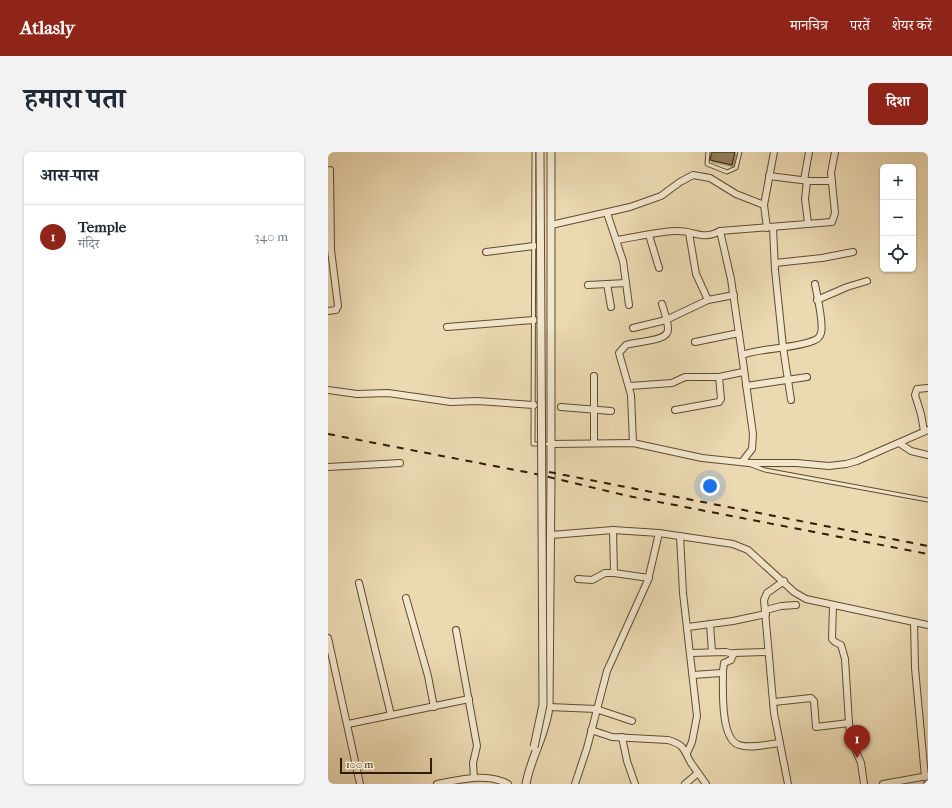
<!DOCTYPE html>
<html lang="hi">
<head>
<meta charset="utf-8">
<style>
	body { margin:0; font-family:"IM FELL French Canon","Noto Serif Devanagari",serif; background:#f2f2f3; color:#1f2937 }
	.controls { position:absolute; right:12px; top:12px; display:grid; overflow:hidden; border-radius:6px; box-shadow:0 1px 3px #0004 }
	.controls button { width:36px; height:36px; display:grid; place-items:center; padding:0; border:0; border-bottom:1px solid #e0e1e3; background:#fff; color:#1f2937; font:20px sans-serif }
	.scale { position:absolute; left:12px; bottom:10px; width:92px; box-sizing:border-box; padding-left:4px; border:2px solid #321c01; border-top:0; font-size:11px; line-height:14px; white-space:nowrap; color:#321c01; -webkit-text-stroke:3px #f2e6cd; paint-order:stroke }
	.you { position:absolute; left:382px; top:334px; width:14px; height:14px; margin:-10px; border:3px solid #fff; border-radius:50%; background:#1a73e8; box-shadow:0 0 0 6px #1a73e833 }
	.badge { display:grid; place-items:center; width:26px; height:26px; border-radius:50%; background:#8f2418; color:#fff; font-size:13px; font-weight:700 }
	.pin { position:absolute; translate:-50% -33px; filter:drop-shadow(0 1px 2px #0008) }
	.pin::after { content:''; position:absolute; top:21px; width:14px; height:12px; background:inherit; clip-path:polygon(0 0,100% 0,50% 100%) }
	.list { margin:0; padding:0; list-style:none }
	h2 { display:flex; justify-content:space-between; align-items:center; height:52px; margin:0; padding:0 16px; font-size:17px }
	h2 small { font-size:13px; font-weight:400; color:#747a83 }
	.list li { display:grid; grid-template-columns:26px 1fr auto; gap:12px; align-items:center; box-sizing:border-box; height:64px; padding:0 16px; border-top:1px solid #e0e1e3 }
	.list b { display:block; font-size:15px; white-space:nowrap }
	.list p { margin:0; font-size:13px; white-space:nowrap; color:#747a83 }
	.list em { font-size:13px; font-style:normal; color:#747a83 }
	.icon { flex:none; width:22px; height:22px; fill:none; stroke:currentColor; stroke-width:2; stroke-linecap:round; stroke-linejoin:round }
	.map { position:relative; flex:none; width:600px; height:632px; overflow:hidden; border-radius:6px }
	header { display:flex; align-items:center; gap:24px; box-sizing:border-box; height:56px; padding:0 20px; background:#8f2418; color:#fff }
	header strong { font-size:19px }
	nav { display:flex; gap:22px; margin-inline-start:auto; font-size:14px }
	.intro { display:flex; align-items:center; justify-content:space-between; box-sizing:border-box; height:96px; padding:0 24px }
	h1 { margin:0; font-size:28px }
	.button { padding:10px 18px; border-radius:6px; background:#8f2418; color:#fff; font-size:14px; font-weight:700 }
	main { display:flex; gap:24px; padding:0 24px }
	aside { flex:1; background:#fff; border-radius:6px; box-shadow:0 1px 3px #0004 }
	.map>svg:first-child { display:block }
</style>
</head>
<body>
<header>
<strong>Atlasly</strong>
<nav><a>मानचित्र</a><a>परतें</a><a>शेयर करें</a></nav>
</header>
<div class="intro"><h1>हमारा पता</h1><a class="button">दिशा</a></div>
<main>
<aside>
<h2>आस-पास<small></small></h2>
<ul class="list">
<li><span class="badge">1</span><div><b>Temple</b><p>मंदिर</p></div><em>340 m</em></li>
</ul>
</aside>
<div class="map">
<svg width="600" height="632" viewBox="0 0 600 632">
	<defs>
		<filter id="shadow"><feDropShadow dx="2" dy="2" stdDeviation="0" flood-color="#0004"/></filter>
	</defs>
	<rect width="100%" height="100%" fill="#ebd9b2"/>
	<filter id="stains"><feTurbulence type="fractalNoise" baseFrequency=".005" numOctaves="4"/><feColorMatrix values="0 0 0 0 .2 0 0 0 0 .09 0 0 0 0 .02 0 0 0 .5 -.17"/></filter>
	<radialGradient id="worn" r=".72"><stop offset=".6" stop-color="#630" stop-opacity="0"/><stop offset="1" stop-color="#630" stop-opacity=".3"/></radialGradient>
	<!-- building -->
	<polygon fill="#927e5d" stroke="#321c01" filter="url(#shadow)" points="384,0 407,0 404,13 382,8"/>
	<g fill="none" stroke-linecap="round" stroke-linejoin="round">
		<!-- service casing -->
		<g stroke="#604b2d" stroke-width="5">
			<g id="service">
				<polyline points="206,0 205,292 223,292"/>
				<polyline points="380,0 379,12 399,20 408,16 412,0"/>
				<polyline points="423,313 437,318 600,348"/>
			</g>
		</g>
		<!-- minor casing -->
		<g stroke="#604b2d" stroke-width="8">
			<g id="minor">
				<polyline points="441,24 481,29 504,29"/>
				<polyline points="476,28 481,0"/>
				<polyline points="479,29 477,47 480,71"/>
				<polyline points="279,61 295,109 301,153"/>
				<polyline points="223,73 302,55 333,44 352,30 365,23 382,26 408,42 436,53"/>
				<polyline points="439,76 436,53 446,0"/>
				<polyline points="445,76 447,118 455,195 463,248"/>
				<polyline points="392,79 403,127 414,203"/>
				<polyline points="321,83 331,116"/>
				<path d="M289,88C308,85 328,80 347,79C366,78 374,89 392,79L504,70L507,61L503,21L507,0"/>
				<polyline points="158,100 206,94"/>
				<polyline points="447,111 494,106 525,100"/>
				<polyline points="279,132 283,155"/>
				<polyline points="260,133 298,131"/>
				<polyline points="380,148 406,143"/>
				<polyline points="489,148 519,135 539,129"/>
				<polyline points="0,159 8,158 10,154 3,98 2,18"/>
				<polyline points="119,175 206,168"/>
				<polyline points="305,176 338,168 380,148 368,122 361,81"/>
				<polyline points="367,190 411,181"/>
				<polyline points="266,224 266,291"/>
				<polyline points="301,234 344,231 357,225 391,225"/>
				<polyline points="418,234 479,225"/>
				<polyline points="0,238 29,242 60,241 123,250 149,249 206,253"/>
				<polyline points="233,255 283,259"/>
				<polyline points="347,258 391,250 393,247 391,225 415,220"/>
				<polyline points="596,279 593,262 587,243 589,237 600,236"/>
				<path d="M305,291L303,243L291,201L298,193C308,189 341,190 340,177C340,169 336,159 334,152"/>
				<polyline points="571,291 583,299 600,303"/>
				<polyline points="223,292 305,291 374,306 421,311 468,311 501,314 518,312 529,309 600,278"/>
				<path d="M414,310L424,297L425,282L414,203C437,195 467,197 487,188C490,187 492,184 493,181C496,171 489,144 487,132"/>
				<polyline points="0,315 72,311"/>
				<polyline points="285,378 286,421 321,426"/>
				<polyline points="223,383 285,378 331,381 405,392 420,398 466,440 478,447 600,473"/>
				<polyline points="352,384 355,441 369,564 364,590 359,601"/>
				<polyline points="250,427 264,428 277,421 286,421"/>
				<polyline points="456,429 439,441 436,448 446,561 460,632"/>
				<polyline points="31,431 63,563"/>
				<polyline points="78,446 100,524 106,555"/>
				<polyline points="505,453 504,487 507,490 513,493 517,507 521,571"/>
				<polyline points="438,458 453,454 468,453"/>
				<polyline points="586,470 587,516 597,625"/>
				<polyline points="382,472 384,500"/>
				<polyline points="360,475 405,469 438,462"/>
				<polyline points="128,478 149,594 145,611 146,626"/>
				<polyline points="0,486 32,632"/>
				<polyline points="363,501 398,500 405,502"/>
				<path d="M395,519C395,536 392,587 411,593C423,597 440,592 452,591"/>
				<polyline points="365,523 393,521 395,519 396,511 403,508 406,501 440,500"/>
				<polyline points="446,550 483,546 486,549 488,575 521,571 523,587 533,611 536,632"/>
				<polyline points="221,555 268,557 304,569"/>
				<polyline points="20,572 141,547"/>
				<path d="M263,578L284,585L340,588C357,593 355,597 363,611C368,618 373,625 378,632"/>
				<polyline points="294,585 299,609 307,632"/>
				<path d="M109,632C131,628 159,620 180,632"/>
				<polyline points="247,632 259,596 279,519 320,428 331,381"/>
				<polyline points="357,632 370,621"/>
				<polyline points="555,632 600,624"/>
				<polyline points="599,632 600,631"/>
			</g>
		</g>
		<!-- tertiary casing -->
		<g stroke="#604b2d" stroke-width="9">
			<path id="tertiary" d="M198,632C203,604 218,583 221,555L223,326V0"/>
		</g>
		<!-- service -->
		<use href="#service" stroke="#f2e6cd" stroke-width="3"/>
		<!-- minor -->
		<use href="#minor" stroke="#f2e6cd" stroke-width="6"/>
		<!-- tertiary -->
		<use href="#tertiary" stroke="#f2e6cd" stroke-width="7"/>
		<!-- rail -->
		<g stroke="#321c01" stroke-width="2" stroke-dasharray="7 7" stroke-linecap="butt">
			<polyline points="0,282 208,322 300,344 600,402"/>
			<polyline points="221,320 600,394"/>
		</g>
		<!-- tertiary-bridge casing -->
		<g stroke="#604b2d" stroke-width="9" stroke-linecap="butt">
			<polyline id="tertiary-bridge" points="206,595 215,553 212,0"/>
		</g>
		<!-- tertiary-bridge -->
		<use href="#tertiary-bridge" stroke="#f2e6cd" stroke-width="7"/>
	</g>
	<rect width="100%" height="100%" filter="url(#stains)"/>
	<rect width="100%" height="100%" fill="url(#worn)"/>
</svg>
<div class="controls">
<button>+</button>
<button>−</button>
<button><svg class="icon" aria-label="locate" viewBox="0 0 24 24"><circle cx="12" cy="12" r="6"/><path d="M12 2v4M12 18v4M2 12h4M18 12h4"/></svg></button>
</div>
<div class="scale">100 m</div>
<div class="you"></div>
<div class="pin badge" style="left:529px;top:606px">1</div>
</div>
</main>
</body>
</html>
